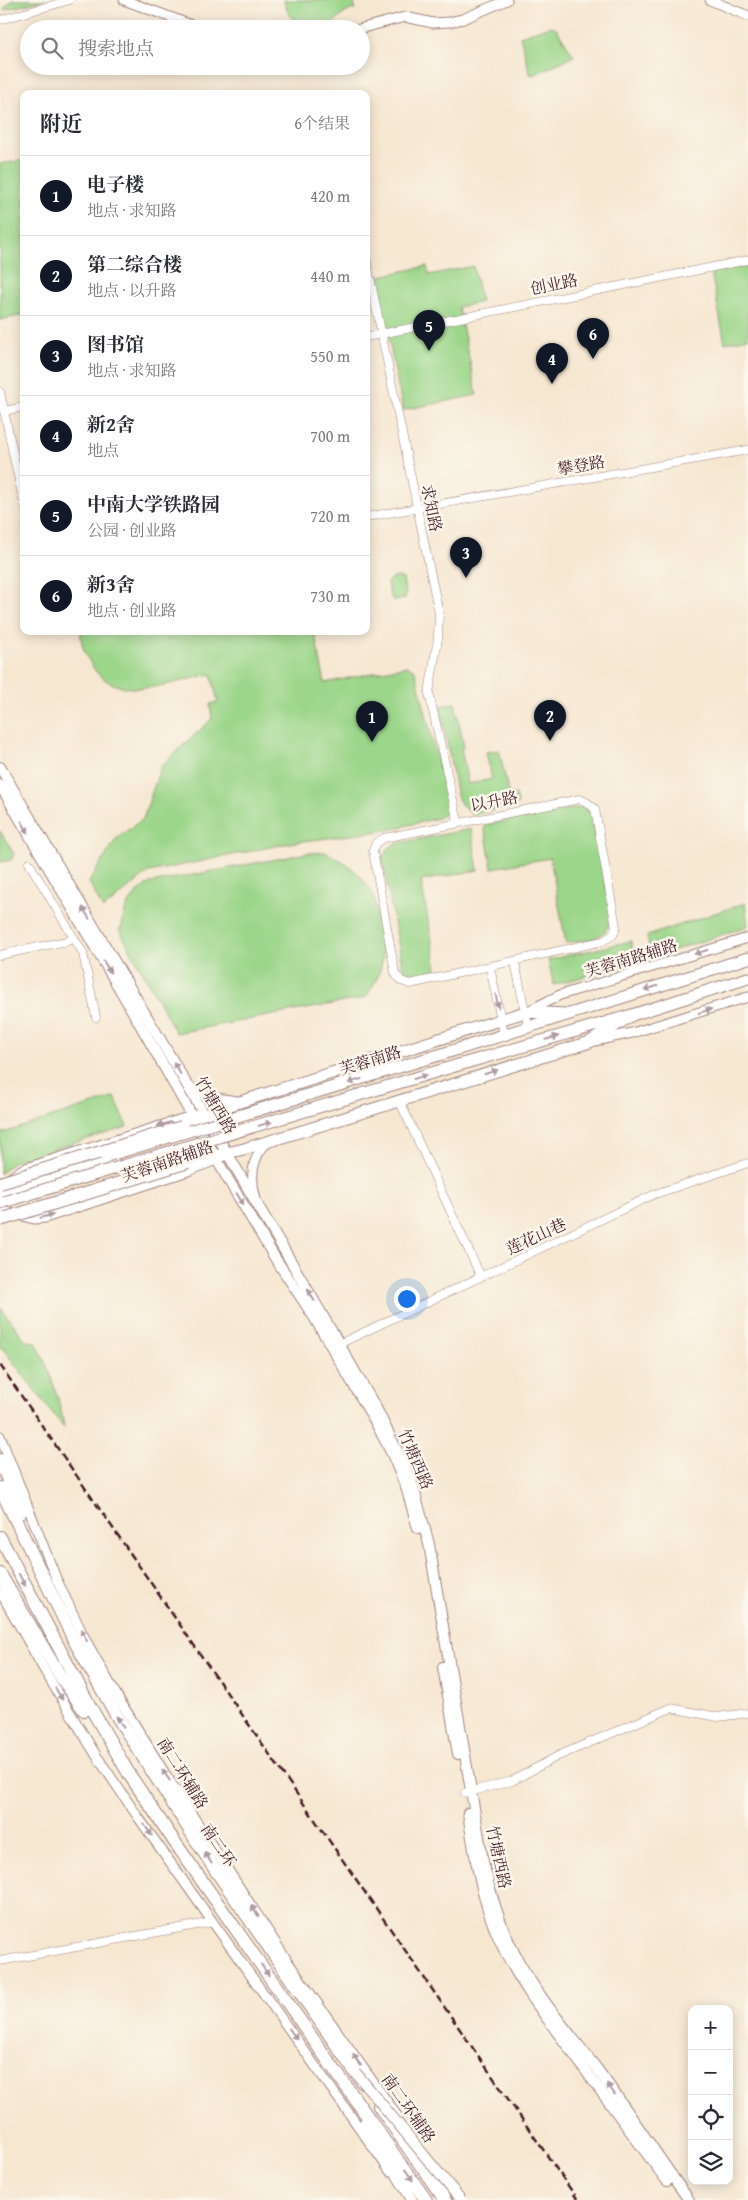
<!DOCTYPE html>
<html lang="zh">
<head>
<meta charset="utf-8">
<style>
	body { margin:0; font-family:"Gentium Book Plus","Noto Serif SC",serif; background:#f7f7f7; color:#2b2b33 }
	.controls { position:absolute; right:15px; bottom:15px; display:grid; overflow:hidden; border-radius:10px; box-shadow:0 2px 12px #0003 }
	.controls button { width:45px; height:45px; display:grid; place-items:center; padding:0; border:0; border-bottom:1px solid #e1e1e2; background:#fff; color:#2b2b33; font:25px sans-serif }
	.you { position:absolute; left:406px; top:1298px; width:18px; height:18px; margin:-12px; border:4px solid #fff; border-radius:50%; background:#1a73e8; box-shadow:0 0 0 8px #1a73e833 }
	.badge { display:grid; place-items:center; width:32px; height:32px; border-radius:50%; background:#111827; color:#fff; font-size:16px; font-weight:700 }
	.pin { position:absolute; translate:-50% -41px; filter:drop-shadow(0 1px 2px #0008) }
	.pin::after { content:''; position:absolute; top:26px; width:18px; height:15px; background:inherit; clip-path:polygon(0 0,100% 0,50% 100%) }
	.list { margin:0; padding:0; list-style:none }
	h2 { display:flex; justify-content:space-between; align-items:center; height:65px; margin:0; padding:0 20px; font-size:21px }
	h2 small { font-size:16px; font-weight:400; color:#7c7c81 }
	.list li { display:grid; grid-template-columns:32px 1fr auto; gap:15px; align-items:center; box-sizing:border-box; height:80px; padding:0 20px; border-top:1px solid #e1e1e2 }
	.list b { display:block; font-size:19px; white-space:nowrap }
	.list p { margin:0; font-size:16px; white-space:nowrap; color:#7c7c81 }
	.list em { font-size:16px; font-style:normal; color:#7c7c81 }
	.icon { flex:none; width:28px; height:28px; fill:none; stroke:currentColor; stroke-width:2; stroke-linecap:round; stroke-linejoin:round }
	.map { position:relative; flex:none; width:748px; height:2200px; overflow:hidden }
	.search { position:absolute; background:#fff; box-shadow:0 2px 12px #0003; left:20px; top:20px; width:350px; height:55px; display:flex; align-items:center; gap:12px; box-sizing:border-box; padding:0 18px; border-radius:28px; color:#7c7c81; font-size:19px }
	.panel { position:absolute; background:#fff; box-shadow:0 2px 12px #0003; left:20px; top:90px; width:350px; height:545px; border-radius:10px }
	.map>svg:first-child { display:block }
</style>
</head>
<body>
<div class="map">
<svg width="748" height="2200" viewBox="0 0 748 2200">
	<rect width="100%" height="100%" fill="#fbf7ec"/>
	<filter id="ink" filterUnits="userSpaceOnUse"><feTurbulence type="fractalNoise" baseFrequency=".02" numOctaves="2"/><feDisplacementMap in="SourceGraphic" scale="10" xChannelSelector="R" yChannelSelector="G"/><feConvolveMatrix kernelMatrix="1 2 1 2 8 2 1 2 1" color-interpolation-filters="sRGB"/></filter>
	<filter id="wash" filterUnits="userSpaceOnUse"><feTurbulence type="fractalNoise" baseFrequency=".0096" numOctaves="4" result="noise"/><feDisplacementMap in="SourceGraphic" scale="20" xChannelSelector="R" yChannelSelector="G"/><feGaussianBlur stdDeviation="1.12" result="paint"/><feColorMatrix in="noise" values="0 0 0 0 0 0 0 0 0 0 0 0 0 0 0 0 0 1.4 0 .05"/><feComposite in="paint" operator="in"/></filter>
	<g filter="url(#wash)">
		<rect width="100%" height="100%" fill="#f6e7d1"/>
		<!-- green -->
		<g fill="#9cd68a" stroke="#737a5a">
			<polygon points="12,0 45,0 3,10"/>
			<path d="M284,0H354L355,9C344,11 341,18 332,23C311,34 287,23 284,0Z"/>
			<polygon points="551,26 556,28 574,56 533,75 530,74 520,36"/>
			<polygon points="24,160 24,315 0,320 0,164"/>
			<polygon points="748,265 748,338 725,343 711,272"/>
			<polygon points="427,266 429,275 473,266 481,302 458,307 477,395 403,410 376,277"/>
			<polygon points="399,577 403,579 406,596 404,599 395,601 391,598 387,583 390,579"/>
			<path d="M81,631H314L325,683L407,666L415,670L448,803L447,813L438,818L388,830L290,843L149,872L103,909L89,882L117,838L143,819L161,766L212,719L210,704L218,702L211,674C174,682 114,706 91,664C85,654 80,643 81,631Z"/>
			<polygon points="455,703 464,747 461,748 468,784 492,779 486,752 499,750 509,795 516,794 518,804 515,806 473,814 461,804 457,796 440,706"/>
			<path d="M582,807L592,812L612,918C603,943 589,939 566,943L550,858L492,868L484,825Z"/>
			<polygon points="471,829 478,870 421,881 438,974 414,979 403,969 382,858 388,849 394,844"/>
			<polygon points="0,831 14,854 11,860 0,862"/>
			<path d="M324,852C345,860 365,876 374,897C382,938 393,961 365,998L176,1033L119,929L122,927C123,907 134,893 150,883L308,853Z"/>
			<polygon points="745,903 748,926 651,958 647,936"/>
			<polygon points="631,941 635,962 554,985 548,960"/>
			<polygon points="115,1097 127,1127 14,1161 0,1174 0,1134"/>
			<path d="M0,1307L26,1341L36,1342C49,1370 60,1397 64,1428L0,1345Z"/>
		</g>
	</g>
	<g filter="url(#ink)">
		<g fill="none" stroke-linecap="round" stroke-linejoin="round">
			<!-- minor casing -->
			<g stroke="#a0837e" stroke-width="9">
				<g id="minor">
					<polyline points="0,20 70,0"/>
					<polyline points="366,258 439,614 438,638 429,693 458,822"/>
					<polyline points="366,337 748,260"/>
					<polyline points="0,392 24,504"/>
					<polyline points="2,409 4,411 24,407"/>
					<polyline points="366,517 748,450"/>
					<polygon points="580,799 588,803 595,809 616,927 613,935 603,941 410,984 401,981 395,973 373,851 376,843 384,838"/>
					<polyline points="29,863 83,953 96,1017"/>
					<polyline points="0,955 67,941 74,938"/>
					<polyline points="515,962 528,1026"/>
					<polyline points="490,967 504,1034"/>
					<polyline points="399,1100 481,1277"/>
					<polyline points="339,1344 655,1194 748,1163"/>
					<polyline points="465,1793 512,1781 558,1756 671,1708 718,1717 748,1713"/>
					<polyline points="0,1961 213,1922"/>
				</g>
			</g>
			<!-- tertiary casing -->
			<g stroke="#a0837e" stroke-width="11">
				<g id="tertiary">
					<polyline points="124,0 202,29"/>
					<polyline points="710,0 748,16"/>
					<polyline points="359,29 405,17 433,23 449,22 463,19 507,0"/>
					<polyline points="526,1012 560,995 748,938"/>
					<polyline points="595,1041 632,1033 748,997"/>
					<polyline points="189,1086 209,1097 237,1101"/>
					<polyline points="10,1178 23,1169 198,1114"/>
					<polyline points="0,1193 115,1158"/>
					<path d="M256,1199C250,1180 251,1156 268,1142"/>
					<polyline points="0,1210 34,1219 45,1218 191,1170 221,1158"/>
					<polyline points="0,1436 56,1578 86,1641 117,1696 164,1772 288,1962 398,2117"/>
					<polyline points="0,1591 46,1673 96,1755 138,1817 390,2171"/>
				</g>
			</g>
			<!-- secondary casing -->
			<g stroke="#a0837e" stroke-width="12">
				<g id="secondary">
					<path d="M0,767L320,1311L377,1410L411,1479L429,1544L483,1861C491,1897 502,1932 520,1964C542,2002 571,2035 597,2069C629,2112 658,2157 689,2200"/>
					<polyline points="0,785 129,1005 229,1181 275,1258 314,1317 376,1423 392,1454 406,1487 418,1528"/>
					<polyline points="443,1667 458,1754"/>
					<path d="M468,1813C474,1851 480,1890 494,1927C513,1975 544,2015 575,2056C605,2097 636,2139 667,2181"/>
					<polyline points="365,2122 412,2200"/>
				</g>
			</g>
			<!-- primary casing -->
			<g stroke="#a0837e" stroke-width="13">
				<g id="primary">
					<polyline points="452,1051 748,958"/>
					<polyline points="455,1066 632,1015 748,978"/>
					<polyline points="182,1127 227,1106 525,1012 567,1014"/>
					<polyline points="188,1162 244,1149 590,1042 632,1015"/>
				</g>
			</g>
			<!-- trunk casing -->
			<g stroke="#a0837e" stroke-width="14">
				<g id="trunk">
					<polyline points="0,1460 20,1513"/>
					<polyline points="0,1488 75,1642 118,1718 212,1865 362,2082"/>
					<polyline points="0,1537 92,1710 129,1774 174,1841 426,2200"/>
					<polyline points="0,1574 59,1674 84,1710"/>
					<polyline points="379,2106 445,2200"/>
				</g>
			</g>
			<!-- minor -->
			<use href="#minor" stroke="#fff" stroke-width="8"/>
			<!-- tertiary -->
			<use href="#tertiary" stroke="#fff" stroke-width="9"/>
			<!-- secondary -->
			<use href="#secondary" stroke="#fff" stroke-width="10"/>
			<!-- primary -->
			<use href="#primary" stroke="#fff" stroke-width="11"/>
			<!-- trunk -->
			<use href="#trunk" stroke="#fff" stroke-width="12"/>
			<!-- rail -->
			<polyline stroke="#4a1f2b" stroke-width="2.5" stroke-dasharray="8 4" stroke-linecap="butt" points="0,1365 578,2200"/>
			<!-- secondary-bridge casing -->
			<g stroke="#a0837e" stroke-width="12" stroke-linecap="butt">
				<polyline id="secondary-bridge" points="356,2073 461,2200"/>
			</g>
			<!-- primary-bridge casing -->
			<g stroke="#a0837e" stroke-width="13" stroke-linecap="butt">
				<g id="primary-bridge">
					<polyline points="107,1156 452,1051"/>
					<polyline points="0,1203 455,1066"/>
				</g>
			</g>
			<!-- trunk-bridge casing -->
			<g stroke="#a0837e" stroke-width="14" stroke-linecap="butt">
				<g id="trunk-bridge">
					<polyline points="0,1183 182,1127"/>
					<polyline points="0,1220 188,1162"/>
				</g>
			</g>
			<!-- secondary-bridge -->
			<use href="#secondary-bridge" stroke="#fff" stroke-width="10"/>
			<!-- primary-bridge -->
			<use href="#primary-bridge" stroke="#fff" stroke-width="11"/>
			<!-- trunk-bridge -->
			<use href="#trunk-bridge" stroke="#fff" stroke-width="12"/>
		</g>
		<!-- one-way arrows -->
		<defs><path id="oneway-solid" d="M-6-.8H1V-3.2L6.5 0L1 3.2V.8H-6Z" transform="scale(1.25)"/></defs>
		<g fill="#ae9aa0">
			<use href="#oneway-solid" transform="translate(25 827) rotate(60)"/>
			<use href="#oneway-solid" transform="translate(86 913) rotate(-121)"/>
			<use href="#oneway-solid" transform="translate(701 952) rotate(163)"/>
			<use href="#oneway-solid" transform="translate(107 967) rotate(60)"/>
			<use href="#oneway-solid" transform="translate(651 988) rotate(163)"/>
			<use href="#oneway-solid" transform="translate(497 1001) rotate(79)"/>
			<use href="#oneway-solid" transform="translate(705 1011) rotate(-17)"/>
			<use href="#oneway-solid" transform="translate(552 1038) rotate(-16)"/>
			<use href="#oneway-solid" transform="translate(177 1068) rotate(-120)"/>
			<use href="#oneway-solid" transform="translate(491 1072) rotate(-17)"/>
			<use href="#oneway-solid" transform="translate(420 1077) rotate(-17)"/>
			<use href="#oneway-solid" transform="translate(355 1081) rotate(163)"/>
			<use href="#oneway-solid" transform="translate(164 1124) rotate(164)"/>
			<use href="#oneway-solid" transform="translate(265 1124) rotate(-16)"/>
			<use href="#oneway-solid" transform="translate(240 1199) rotate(59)"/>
			<use href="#oneway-solid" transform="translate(47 1216) rotate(-15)"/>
			<use href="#oneway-solid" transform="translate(311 1295) rotate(-120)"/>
			<use href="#oneway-solid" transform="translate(22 1580) rotate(63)"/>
			<use href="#oneway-solid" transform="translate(84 1635) rotate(-116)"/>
			<use href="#oneway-solid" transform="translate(59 1694) rotate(58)"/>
			<use href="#oneway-solid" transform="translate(120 1722) rotate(-121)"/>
			<use href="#oneway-solid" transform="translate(166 1775) rotate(-123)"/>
			<use href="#oneway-solid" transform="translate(148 1830) rotate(55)"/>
			<use href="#oneway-solid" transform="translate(208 1858) rotate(-123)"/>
			<use href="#oneway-solid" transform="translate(255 1911) rotate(-123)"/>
			<use href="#oneway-solid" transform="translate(265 1970) rotate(55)"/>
			<use href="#oneway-solid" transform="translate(293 2034) rotate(54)"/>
			<use href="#oneway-solid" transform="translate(357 2060) rotate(-126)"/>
			<use href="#oneway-solid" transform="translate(611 2089) rotate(-125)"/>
			<use href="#oneway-solid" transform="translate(409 2175) rotate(55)"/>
		</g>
	</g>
	<g text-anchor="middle" stroke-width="5" stroke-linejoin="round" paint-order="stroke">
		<!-- street labels -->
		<g font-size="16" fill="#4a1f2b" stroke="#fbf7ec">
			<text transform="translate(554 284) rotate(-12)" y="6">创业路</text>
			<text transform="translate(581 465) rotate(-10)" y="6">攀登路</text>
			<text transform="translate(432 508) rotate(79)" y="6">求知路</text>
			<text transform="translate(494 801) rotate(-11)" y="6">以升路</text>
			<text transform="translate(631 958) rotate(-17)" y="6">芙蓉南路辅路</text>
			<text transform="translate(370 1060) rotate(-17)" y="6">芙蓉南路</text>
			<text transform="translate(216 1105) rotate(59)" y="6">竹塘西路</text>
			<text transform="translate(167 1161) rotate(-19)" y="6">芙蓉南路辅路</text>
			<text transform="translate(536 1236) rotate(-25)" y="6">莲花山巷</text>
			<text transform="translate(416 1459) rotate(67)" y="6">竹塘西路</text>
			<text transform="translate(183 1773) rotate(58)" y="6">南二环辅路</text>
			<text transform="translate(219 1845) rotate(56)" y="6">南二环</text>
			<text transform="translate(499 1857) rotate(78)" y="6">竹塘西路</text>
			<text transform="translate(409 2108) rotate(55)" y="6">南二环辅路</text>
		</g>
	</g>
</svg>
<div class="controls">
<button>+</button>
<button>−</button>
<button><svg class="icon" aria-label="locate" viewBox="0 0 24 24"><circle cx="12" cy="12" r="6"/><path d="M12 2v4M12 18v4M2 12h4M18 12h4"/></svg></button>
<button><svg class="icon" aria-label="layers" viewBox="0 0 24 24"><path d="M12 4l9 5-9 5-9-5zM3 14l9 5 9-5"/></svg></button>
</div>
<div class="you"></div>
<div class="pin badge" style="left:372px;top:742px">1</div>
<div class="pin badge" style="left:550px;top:741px">2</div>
<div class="pin badge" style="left:466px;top:578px">3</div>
<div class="pin badge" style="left:552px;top:384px">4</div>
<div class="pin badge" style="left:429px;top:351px">5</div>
<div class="pin badge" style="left:593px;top:359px">6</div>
<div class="search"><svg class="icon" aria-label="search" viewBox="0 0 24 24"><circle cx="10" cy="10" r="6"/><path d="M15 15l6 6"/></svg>搜索地点</div>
<section class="panel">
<h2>附近<small>6个结果</small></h2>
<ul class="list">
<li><span class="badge">1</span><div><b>电子楼</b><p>地点 · 求知路</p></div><em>420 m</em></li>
<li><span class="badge">2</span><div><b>第二综合楼</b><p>地点 · 以升路</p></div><em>440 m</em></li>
<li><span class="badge">3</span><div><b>图书馆</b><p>地点 · 求知路</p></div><em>550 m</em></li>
<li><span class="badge">4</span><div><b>新2舍</b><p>地点</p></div><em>700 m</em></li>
<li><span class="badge">5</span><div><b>中南大学铁路园</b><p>公园 · 创业路</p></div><em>720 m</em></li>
<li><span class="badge">6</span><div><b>新3舍</b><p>地点 · 创业路</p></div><em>730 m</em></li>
</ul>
</section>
</div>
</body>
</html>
